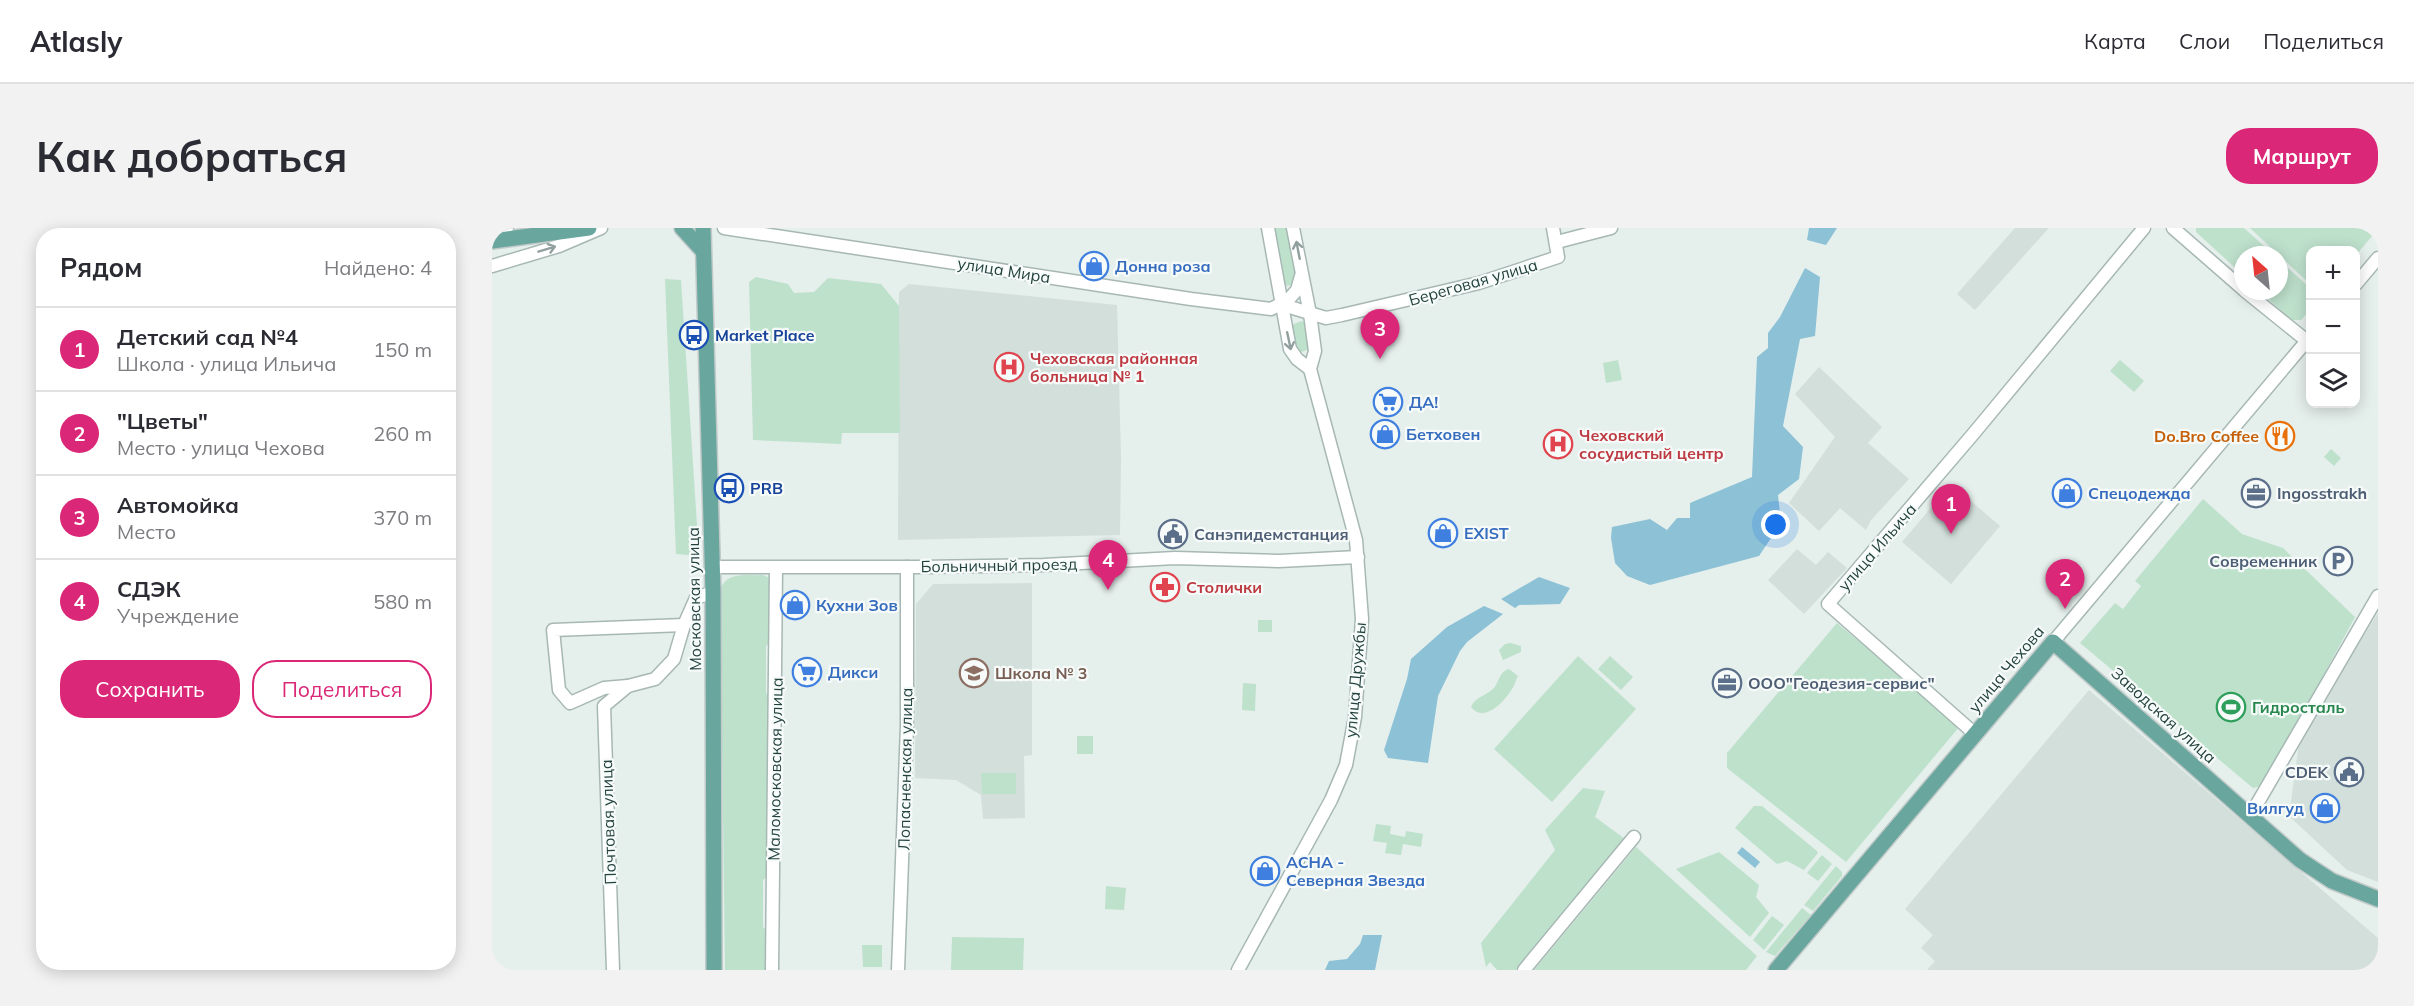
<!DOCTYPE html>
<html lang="ru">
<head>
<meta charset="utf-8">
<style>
	body { margin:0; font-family:Mulish,sans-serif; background:#f2f2f3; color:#2b2b33 }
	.controls { position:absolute; right:18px; top:18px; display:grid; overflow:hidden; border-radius:12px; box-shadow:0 3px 15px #0003 }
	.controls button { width:54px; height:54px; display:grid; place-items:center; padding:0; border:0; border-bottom:2px solid #e1e1e2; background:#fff; color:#2b2b33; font:30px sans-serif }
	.compass { position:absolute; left:1742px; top:18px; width:54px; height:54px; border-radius:50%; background:#fff; box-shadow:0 3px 15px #0003; rotate:333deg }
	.you { position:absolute; left:1284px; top:297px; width:21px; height:21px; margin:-15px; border:4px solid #fff; border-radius:50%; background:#1a73e8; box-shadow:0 0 0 9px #1a73e833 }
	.badge { display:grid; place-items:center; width:39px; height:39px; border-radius:50%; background:#db2777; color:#fff; font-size:20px; font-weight:700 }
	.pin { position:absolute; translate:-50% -50px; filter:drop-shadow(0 2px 3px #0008) }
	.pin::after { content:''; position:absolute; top:32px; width:21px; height:18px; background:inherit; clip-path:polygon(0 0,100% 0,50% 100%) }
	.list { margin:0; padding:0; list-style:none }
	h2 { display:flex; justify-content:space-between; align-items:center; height:78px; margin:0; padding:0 24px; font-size:26px }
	h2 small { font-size:20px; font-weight:400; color:#7c7c81 }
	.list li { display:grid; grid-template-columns:39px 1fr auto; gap:18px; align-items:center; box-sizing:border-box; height:84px; padding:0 24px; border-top:2px solid #e1e1e2 }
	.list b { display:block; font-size:22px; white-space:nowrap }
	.list p { margin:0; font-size:20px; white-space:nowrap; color:#7c7c81 }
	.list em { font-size:20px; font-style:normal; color:#7c7c81 }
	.actions { display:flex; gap:12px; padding:18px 24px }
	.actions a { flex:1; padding:14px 0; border:2px solid #db2777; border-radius:24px; text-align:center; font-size:21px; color:#db2777 }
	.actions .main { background:#db2777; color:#fff }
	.icon { flex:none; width:33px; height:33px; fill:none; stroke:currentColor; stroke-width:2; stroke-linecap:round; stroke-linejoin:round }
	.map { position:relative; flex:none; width:1886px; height:742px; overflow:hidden; border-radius:24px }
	header { display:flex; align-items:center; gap:36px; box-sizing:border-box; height:84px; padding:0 30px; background:#fff; border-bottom:2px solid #e1e1e2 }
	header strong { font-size:28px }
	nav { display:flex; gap:33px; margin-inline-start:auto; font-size:21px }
	.intro { display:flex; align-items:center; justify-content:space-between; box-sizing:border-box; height:144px; padding:0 36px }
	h1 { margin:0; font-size:42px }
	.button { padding:15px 27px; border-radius:24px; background:#db2777; color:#fff; font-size:21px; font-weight:700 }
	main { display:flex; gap:36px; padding:0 36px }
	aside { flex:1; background:#fff; border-radius:24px; box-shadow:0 3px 15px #0003 }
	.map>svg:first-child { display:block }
</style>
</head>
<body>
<header>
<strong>Atlasly</strong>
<nav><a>Карта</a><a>Слои</a><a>Поделиться</a></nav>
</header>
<div class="intro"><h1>Как добраться</h1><a class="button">Маршрут</a></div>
<main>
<aside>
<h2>Рядом<small>Найдено: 4</small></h2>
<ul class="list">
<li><span class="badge">1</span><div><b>Детский сад №4</b><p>Школа · улица Ильича</p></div><em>150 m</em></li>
<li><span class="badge">2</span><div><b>&quot;Цветы&quot;</b><p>Место · улица Чехова</p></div><em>260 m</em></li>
<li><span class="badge">3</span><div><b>Автомойка</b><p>Место</p></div><em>370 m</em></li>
<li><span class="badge">4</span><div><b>СДЭК</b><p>Учреждение</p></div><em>580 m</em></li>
</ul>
<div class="actions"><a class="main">Сохранить</a><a>Поделиться</a></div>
</aside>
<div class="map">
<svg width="1886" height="742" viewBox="0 0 1886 742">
	<rect width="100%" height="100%" fill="#e5efec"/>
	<!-- built -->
	<g fill="#d3dfdb">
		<polygon points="1523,0 1557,0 1483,82 1465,66"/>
		<polygon points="417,56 625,77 629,230 628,307 406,312 407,64"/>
		<polygon points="1327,139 1390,199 1376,215 1417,251 1379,292 1374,302 1348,280 1327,303 1297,275 1343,209 1303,166"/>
		<polygon points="1459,256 1508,298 1459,356 1410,314"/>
		<polygon points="1305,321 1324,337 1336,324 1355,340 1312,386 1276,352"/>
		<polygon points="540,355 540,527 532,528 533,590 491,591 489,567 464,552 423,550 424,376 441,356"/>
		<polygon points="1886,385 1886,654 1855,642 1797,588 1808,508"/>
		<polygon points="1597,462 1886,710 1886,742 1435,742 1443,733 1429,720 1441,707 1413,681"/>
	</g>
	<!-- green -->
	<g fill="#bee1cc">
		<polygon points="781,0 795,0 805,52 803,56 795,58 792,53"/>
		<polygon points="1704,0 1752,0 1782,27 1751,27 1751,47 1704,4"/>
		<polygon points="1758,0 1886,0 1886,1 1864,27 1864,22 1818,22 1818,56"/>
		<polygon points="1787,32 1818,60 1818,82 1809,92 1799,92 1768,63 1787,63"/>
		<polygon points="264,49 296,56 302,65 322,64 336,50 389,56 407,78 408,205 350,205 349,216 261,212 257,54"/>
		<polygon points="173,51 189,52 207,328 184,326"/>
		<polygon points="810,93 815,97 817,121 807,125 804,123 799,97"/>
		<polygon points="1126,132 1130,152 1114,155 1111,135"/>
		<polygon points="1628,132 1652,153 1642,164 1618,143"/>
		<polygon points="1839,221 1849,230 1842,238 1832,229"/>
		<polygon points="1711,271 1750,306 1791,320 1863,389 1779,544 1769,558 1761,560 1588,415 1623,375 1631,381 1649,358 1643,353"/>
		<path d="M271,347L278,350L280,355V412L274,418V465L280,470L277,647L271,652V699L276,704V742H233L228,362C235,343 254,348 271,347Z"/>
		<rect x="766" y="392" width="14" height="12"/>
		<polygon points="1345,395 1468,498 1354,634 1235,540 1235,525"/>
		<polygon points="1019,415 1029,418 1029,424 1011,432 1007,422 1013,416"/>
		<polygon points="1086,428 1144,481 1060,574 1002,521"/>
		<polygon points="1118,428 1141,449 1129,462 1106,441"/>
		<path d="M1017,441L1026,448C1023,453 1023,457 1020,461C1013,473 992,496 979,479C984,468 994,468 1002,460C1008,452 1007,444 1017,441Z"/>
		<polygon points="751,455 764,456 763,483 750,482"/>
		<rect x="585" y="508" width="16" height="18"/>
		<polygon points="489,545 524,545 524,566 490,566"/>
		<polygon points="1091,560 1113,563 1103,589 1133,611 1024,742 1005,742 998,734 994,739 989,715 1063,622 1053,602"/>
		<polygon points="1262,578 1270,578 1325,623 1326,625 1312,642 1295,633 1285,636 1243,600"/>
		<polygon points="884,596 899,598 898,606 913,609 914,603 931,606 929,619 911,616 909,627 893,625 895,615 881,613"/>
		<polygon points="1144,619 1265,728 1254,742 1042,742"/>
		<polygon points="1227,624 1267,657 1264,669 1277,685 1258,709 1184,641"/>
		<polygon points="1330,627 1340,636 1326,653 1315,645"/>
		<polygon points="1344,638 1350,644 1350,648 1321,683 1312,677"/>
		<polygon points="614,658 634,660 632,682 613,681"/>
		<polygon points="1310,680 1319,687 1283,728 1274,724"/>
		<polygon points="1280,688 1292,697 1272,722 1261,712"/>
		<polygon points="460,709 532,710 531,742 459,742"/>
		<polygon points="370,717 390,717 390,739 371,739"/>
	</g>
	<!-- water -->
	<g fill="#8cc1d6">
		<polygon points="1317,0 1345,0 1334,17 1315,12"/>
		<polygon points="1313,40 1328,49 1323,108 1308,111 1291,198 1311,219 1307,251 1286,267 1289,295 1267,328 1158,357 1135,348 1123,335 1119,310 1120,299 1158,291 1175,302 1185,290 1198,290 1198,275 1260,249 1265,129 1276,120 1276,105 1288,89"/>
		<polygon points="1047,349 1078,360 1068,376 1027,377 1023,380 1009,371"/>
		<polygon points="992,378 1011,386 975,414 968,423 946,468 936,535 896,530 892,522 915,451 919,431 955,399"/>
		<polygon points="1250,619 1268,634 1263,640 1245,625"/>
		<polygon points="871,707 890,707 883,742 833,742 837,733 855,731 868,716"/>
	</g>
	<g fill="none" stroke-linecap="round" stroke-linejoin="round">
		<!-- minor casing -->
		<g stroke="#a7b8b4" stroke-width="15">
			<g id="minor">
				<polyline points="0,0 15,0"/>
				<polyline points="232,0 699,71 779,81 796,72 805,62 809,48"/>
				<polyline points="776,0 798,121 805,131 818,141"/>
				<polyline points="1681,0 1751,61"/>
				<polyline points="1065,14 1119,0"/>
				<polyline points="0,38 67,18 109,0"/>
				<polyline points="1864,56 1886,30"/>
				<polyline points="1753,63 1815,113"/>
				<polyline points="791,77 834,90 850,87 987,55 1066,29 1061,0"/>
				<polyline points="220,339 430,339 552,337 683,330 787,333 866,329"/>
				<polyline points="1561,414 1818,109"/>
				<polyline points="136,458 112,460 78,475 67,462 61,402 192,397"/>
				<polyline points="1483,506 1336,376 1482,205 1652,0"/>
				<polyline points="1758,588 1886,368"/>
				<polyline points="121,742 112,478 136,458 163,451 182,431 192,397 204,370 221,364"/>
				<polyline points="280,742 284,340"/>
				<polyline points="406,742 415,497 415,339"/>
				<polyline points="746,742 839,572 854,537 863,489 870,391 864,312 818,141 823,123 818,86 801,0"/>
				<polyline points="1032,742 1142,609"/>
			</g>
		</g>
		<!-- major casing -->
		<g stroke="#c1cac9" stroke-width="18">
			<g id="major">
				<polyline points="190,0 211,23"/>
				<polyline points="211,0 221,364 222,742"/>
				<polyline points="0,13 97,0"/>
				<polyline points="1284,742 1561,414 1808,632 1840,653 1886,671"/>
			</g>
		</g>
		<!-- minor -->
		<use href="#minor" stroke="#fff" stroke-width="12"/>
		<!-- major -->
		<use href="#major" stroke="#68a69e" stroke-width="15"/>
	</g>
	<!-- one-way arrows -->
	<defs><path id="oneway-shaft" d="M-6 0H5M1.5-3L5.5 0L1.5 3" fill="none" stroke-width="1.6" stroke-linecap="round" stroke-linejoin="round" transform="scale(1.5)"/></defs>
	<g stroke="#91a09e">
		<use href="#oneway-shaft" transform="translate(55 21) rotate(-17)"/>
		<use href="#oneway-shaft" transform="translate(806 22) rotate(-101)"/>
		<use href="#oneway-shaft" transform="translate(797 113) rotate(78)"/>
	</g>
	<!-- icons -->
	<defs>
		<g id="shop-ring" transform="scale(1.5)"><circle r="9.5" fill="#f6fbf9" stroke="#3f7fe0" stroke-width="1.5"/><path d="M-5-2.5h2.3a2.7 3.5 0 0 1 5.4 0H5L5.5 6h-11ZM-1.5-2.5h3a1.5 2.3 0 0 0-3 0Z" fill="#3f7fe0"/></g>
		<g id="bus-ring" transform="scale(1.5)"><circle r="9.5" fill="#f6fbf9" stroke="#1a4fb4" stroke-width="1.5"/><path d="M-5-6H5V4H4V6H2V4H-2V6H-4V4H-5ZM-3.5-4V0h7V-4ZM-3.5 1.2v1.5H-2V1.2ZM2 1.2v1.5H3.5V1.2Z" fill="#1a4fb4"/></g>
		<g id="hospital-ring" transform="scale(1.5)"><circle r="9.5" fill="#f6fbf9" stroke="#e0444e" stroke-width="1.5"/><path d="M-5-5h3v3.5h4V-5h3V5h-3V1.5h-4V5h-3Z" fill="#e0444e"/></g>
		<g id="supermarket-ring" transform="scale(1.5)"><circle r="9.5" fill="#f6fbf9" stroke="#3f7fe0" stroke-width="1.5"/><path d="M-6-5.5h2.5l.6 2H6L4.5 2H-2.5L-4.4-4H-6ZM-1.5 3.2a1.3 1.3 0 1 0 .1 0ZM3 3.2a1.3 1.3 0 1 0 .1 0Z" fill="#3f7fe0"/></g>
		<g id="restaurant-ring" transform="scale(1.5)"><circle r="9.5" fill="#f6fbf9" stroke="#e8710a" stroke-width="1.5"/><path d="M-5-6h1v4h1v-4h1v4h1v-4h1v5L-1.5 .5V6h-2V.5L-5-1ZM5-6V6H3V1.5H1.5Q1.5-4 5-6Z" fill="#e8710a"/></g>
		<g id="office-ring" transform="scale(1.5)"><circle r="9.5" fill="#f6fbf9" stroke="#5c6f8a" stroke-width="1.5"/><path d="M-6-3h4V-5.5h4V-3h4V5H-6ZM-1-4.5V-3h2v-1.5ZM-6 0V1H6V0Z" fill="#5c6f8a"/></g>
		<g id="civic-ring" transform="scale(1.5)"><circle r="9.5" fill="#f6fbf9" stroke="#5c6f8a" stroke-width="1.5"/><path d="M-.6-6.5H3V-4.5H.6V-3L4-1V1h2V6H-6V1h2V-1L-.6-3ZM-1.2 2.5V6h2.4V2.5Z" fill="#5c6f8a"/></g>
		<g id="parking-ring" transform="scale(1.5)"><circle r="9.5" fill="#f6fbf9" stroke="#5c6f8a" stroke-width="1.5"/><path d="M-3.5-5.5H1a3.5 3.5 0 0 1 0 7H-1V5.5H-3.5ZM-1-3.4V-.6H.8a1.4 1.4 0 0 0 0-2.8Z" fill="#5c6f8a"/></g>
		<g id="pharmacy-ring" transform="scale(1.5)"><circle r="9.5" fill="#f6fbf9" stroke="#e0444e" stroke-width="1.5"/><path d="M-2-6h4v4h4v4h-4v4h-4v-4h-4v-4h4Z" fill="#e0444e"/></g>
		<g id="school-ring" transform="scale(1.5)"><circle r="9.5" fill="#f6fbf9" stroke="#8d6e63" stroke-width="1.5"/><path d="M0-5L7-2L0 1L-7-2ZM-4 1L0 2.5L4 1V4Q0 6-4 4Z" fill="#8d6e63"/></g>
		<g id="stadium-ring" transform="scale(1.5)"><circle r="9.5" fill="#f6fbf9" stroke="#2e9e5b" stroke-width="1.5"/><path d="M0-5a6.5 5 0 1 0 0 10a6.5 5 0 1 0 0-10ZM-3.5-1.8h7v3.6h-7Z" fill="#2e9e5b"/></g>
	</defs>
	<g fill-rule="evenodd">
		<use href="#shop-ring" x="602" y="38"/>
		<use href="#bus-ring" x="202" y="107"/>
		<use href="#hospital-ring" x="517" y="139"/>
		<use href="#supermarket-ring" x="896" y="174"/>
		<use href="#shop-ring" x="893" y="206"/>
		<use href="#restaurant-ring" x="1788" y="208"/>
		<use href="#hospital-ring" x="1066" y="216"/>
		<use href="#bus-ring" x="237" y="260"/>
		<use href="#shop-ring" x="1575" y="265"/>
		<use href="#office-ring" x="1764" y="265"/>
		<use href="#shop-ring" x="951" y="305"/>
		<use href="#civic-ring" x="681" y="306"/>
		<use href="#parking-ring" x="1846" y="333"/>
		<use href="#pharmacy-ring" x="673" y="359"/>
		<use href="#shop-ring" x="303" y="377"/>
		<use href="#supermarket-ring" x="315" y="444"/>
		<use href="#school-ring" x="482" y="445"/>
		<use href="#office-ring" x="1235" y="455"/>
		<use href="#stadium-ring" x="1739" y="479"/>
		<use href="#civic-ring" x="1857" y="544"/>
		<use href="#shop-ring" x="1833" y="580"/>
		<use href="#shop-ring" x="773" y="643"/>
	</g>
	<g text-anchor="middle" stroke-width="4.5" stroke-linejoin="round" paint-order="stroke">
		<!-- shop labels -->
		<g font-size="16" font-weight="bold" fill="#366cbe" stroke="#f6fbf9" text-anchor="start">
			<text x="623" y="44">Донна роза</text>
			<text x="917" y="180">ДА!</text>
			<text x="914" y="212">Бетховен</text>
			<text x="1596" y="271">Спецодежда</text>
			<text x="972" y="311">EXIST</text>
			<text x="324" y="383">Кухни Зов</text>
			<text x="336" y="450">Дикси</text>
			<text x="1812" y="586" text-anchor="end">Вилгуд</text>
			<text x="794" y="640">АСНА -<tspan x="794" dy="18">Северная Звезда</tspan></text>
		</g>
		<!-- street labels -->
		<g font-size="16" fill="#23423e" stroke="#f6fbf9">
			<text transform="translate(512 42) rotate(9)" y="6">улица Мира</text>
			<text transform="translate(981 54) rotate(-16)" y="6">Береговая улица</text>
			<text transform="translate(1385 319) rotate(-49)" y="6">улица Ильича</text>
			<text transform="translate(507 337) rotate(-1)" y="6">Больничный проезд</text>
			<text transform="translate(202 371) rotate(-91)" y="6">Московская улица</text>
			<text transform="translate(1514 441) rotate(-50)" y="6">улица Чехова</text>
			<text transform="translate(863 452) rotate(-85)" y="6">улица Дружбы</text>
			<text transform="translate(1672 487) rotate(42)" y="6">Заводская улица</text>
			<text transform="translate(283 541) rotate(-89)" y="6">Маломосковская улица</text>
			<text transform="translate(413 541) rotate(-89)" y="6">Лопасненская улица</text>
			<text transform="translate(116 594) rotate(-92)" y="6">Почтовая улица</text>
		</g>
		<!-- transit labels -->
		<g font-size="16" font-weight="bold" fill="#164399" stroke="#f6fbf9" text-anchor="start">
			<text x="223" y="113">Market Place</text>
			<text x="258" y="266">PRB</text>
		</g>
		<!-- health labels -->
		<g font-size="16" font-weight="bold" fill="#be3a42" stroke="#f6fbf9" text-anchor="start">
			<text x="538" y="136">Чеховская районная<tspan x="538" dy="18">больница № 1</tspan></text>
			<text x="1087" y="213">Чеховский<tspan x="1087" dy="18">сосудистый центр</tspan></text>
			<text x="694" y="365">Столички</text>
		</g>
		<!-- food labels -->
		<g font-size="16" font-weight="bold" fill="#c56008" stroke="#f6fbf9" text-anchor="end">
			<text x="1767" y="214">Do.Bro Coffee</text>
		</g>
		<!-- service labels -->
		<g font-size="16" font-weight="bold" fill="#4e5e75" stroke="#f6fbf9" text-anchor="start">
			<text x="1785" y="271">Ingosstrakh</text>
			<text x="702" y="312">Санэпидемстанция</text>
			<text x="1825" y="339" text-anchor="end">Современник</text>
			<text x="1256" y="461">ООО"Геодезия-сервис"</text>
			<text x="1836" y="550" text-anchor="end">CDEK</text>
		</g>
		<!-- education labels -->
		<g font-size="16" font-weight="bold" fill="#785e54" stroke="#f6fbf9" text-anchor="start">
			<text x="503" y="451">Школа № 3</text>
		</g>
		<!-- leisure labels -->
		<g font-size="16" font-weight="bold" fill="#27864d" stroke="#f6fbf9" text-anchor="start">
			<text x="1760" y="485">Гидросталь</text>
		</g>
	</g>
</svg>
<div class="controls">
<button>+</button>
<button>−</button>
<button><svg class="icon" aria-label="layers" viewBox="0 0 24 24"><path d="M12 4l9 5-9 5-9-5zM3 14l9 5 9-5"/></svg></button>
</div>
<svg class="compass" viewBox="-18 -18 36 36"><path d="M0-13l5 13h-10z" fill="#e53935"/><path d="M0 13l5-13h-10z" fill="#7c7c81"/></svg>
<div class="you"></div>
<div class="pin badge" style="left:1459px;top:306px">1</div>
<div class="pin badge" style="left:1573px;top:381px">2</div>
<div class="pin badge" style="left:888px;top:131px">3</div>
<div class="pin badge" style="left:616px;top:362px">4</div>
</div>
</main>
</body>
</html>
